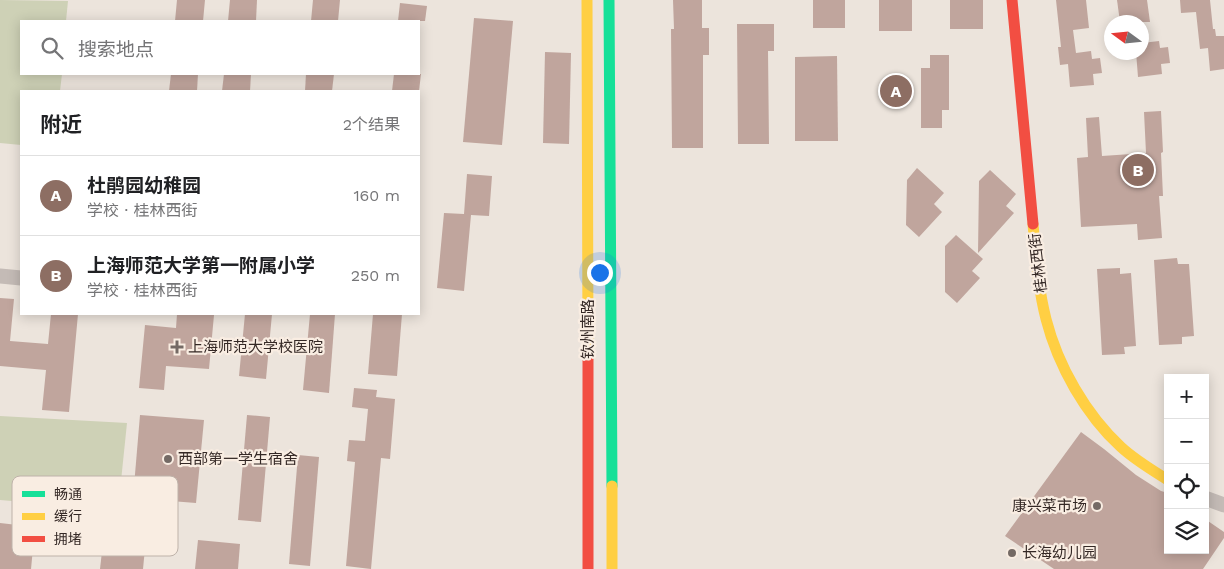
<!DOCTYPE html>
<html lang="zh">
<head>
<meta charset="utf-8">
<style>
	body { margin:0; font-family:"Work Sans","Noto Sans SC",sans-serif; background:#f2f2f2; color:#202124 }
	.controls { position:absolute; right:15px; bottom:15px; display:grid; overflow:hidden; border-radius:0px; box-shadow:0 2px 12px #0003 }
	.controls button { width:45px; height:45px; display:grid; place-items:center; padding:0; border:0; border-bottom:1px solid #e0e0e0; background:#fff; color:#202124; font:25px sans-serif }
	.compass { position:absolute; left:1104px; top:15px; width:45px; height:45px; border-radius:50%; background:#fff; box-shadow:0 2px 12px #0003; rotate:285deg }
	.you { position:absolute; left:599px; top:272px; width:18px; height:18px; margin:-12px; border:4px solid #fff; border-radius:50%; background:#1a73e8; box-shadow:0 0 0 8px #1a73e833 }
	.badge { display:grid; place-items:center; width:32px; height:32px; border-radius:50%; background:#746a65; color:#fff; font-size:16px; font-weight:700 }
	.pin { position:absolute; translate:-50% -50%; border:2px solid #fff; box-shadow:0 1px 5px #0006 }
	.list { margin:0; padding:0; list-style:none }
	h2 { display:flex; justify-content:space-between; align-items:center; height:65px; margin:0; padding:0 20px; font-size:21px }
	h2 small { font-size:16px; font-weight:400; color:#757577 }
	.list li { display:grid; grid-template-columns:32px 1fr auto; gap:15px; align-items:center; box-sizing:border-box; height:80px; padding:0 20px; border-top:1px solid #e0e0e0 }
	.list b { display:block; font-size:19px; white-space:nowrap }
	.list p { margin:0; font-size:16px; white-space:nowrap; color:#757577 }
	.list em { font-size:16px; font-style:normal; color:#757577 }
	.icon { flex:none; width:28px; height:28px; fill:none; stroke:currentColor; stroke-width:2; stroke-linecap:round; stroke-linejoin:round }
	.map { position:relative; flex:none; width:1224px; height:569px; overflow:hidden }
	.search { position:absolute; background:#fff; box-shadow:0 2px 12px #0003; left:20px; top:20px; width:400px; height:55px; display:flex; align-items:center; gap:12px; box-sizing:border-box; padding:0 18px; border-radius:0px; color:#757577; font-size:19px }
	.panel { position:absolute; background:#fff; box-shadow:0 2px 12px #0003; left:20px; top:90px; width:400px; height:225px; border-radius:0px }
	.map>svg:first-child { display:block }
</style>
</head>
<body>
<div class="map">
<svg width="1224" height="569" viewBox="0 0 1224 569">
	<rect width="100%" height="100%" fill="#ece4dc"/>
	<!-- green -->
	<g fill="#ced1b6">
		<polygon points="0,0 68,1 66,21 21,21 21,74 62,74 60,91 21,91 21,145 0,143"/>
		<polygon points="0,416 127,423 118,510 0,500"/>
	</g>
	<!-- building -->
	<g fill="#c0a59d">
		<polygon points="177,0 205,0 203,21 175,21"/>
		<polygon points="230,0 257,0 256,21 228,21"/>
		<polygon points="313,0 340,0 338,21 311,21"/>
		<polygon points="673,0 702,0 702,28 709,28 709,55 703,55 703,148 672,148 671,29 674,29"/>
		<rect x="813" y="0" width="32" height="28"/>
		<rect x="879" y="0" width="33" height="31"/>
		<rect x="950" y="0" width="33" height="29"/>
		<polygon points="1056,0 1086,0 1089,28 1073,30 1076,53 1091,51 1092,59 1100,58 1102,73 1093,74 1094,85 1070,87 1068,64 1060,65 1058,47 1061,47"/>
		<polygon points="1117,0 1147,0 1150,22 1120,22"/>
		<polygon points="1180,0 1210,0 1213,29 1215,29 1216,36 1224,36 1224,69 1210,71 1208,48 1200,49 1196,12 1181,13"/>
		<polygon points="400,3 427,6 425,21 398,21"/>
		<polygon points="474,18 513,21 502,145 463,142"/>
		<polygon points="737,24 774,24 774,51 768,51 769,144 738,144"/>
		<polygon points="1159,41 1160,48 1168,47 1170,63 1161,64 1162,74 1138,77 1136,52 1142,52 1142,43"/>
		<polygon points="545,52 571,53 569,144 543,143"/>
		<polygon points="930,55 949,55 949,110 942,110 942,128 921,128 921,68 930,68"/>
		<polygon points="837,56 838,141 795,141 795,57"/>
		<polygon points="171,74 198,74 197,91 169,91"/>
		<polygon points="224,74 251,74 250,91 222,91"/>
		<polygon points="306,74 334,74 332,91 305,91"/>
		<polygon points="394,74 421,74 419,91 392,91"/>
		<polygon points="1161,111 1163,152 1161,153 1163,196 1159,196 1162,238 1138,240 1137,224 1081,227 1077,158 1088,157 1086,118 1099,117 1102,156 1146,153 1144,112"/>
		<polygon points="917,168 944,193 934,204 942,212 919,237 906,225 907,180"/>
		<polygon points="990,170 1016,194 1006,206 1014,213 978,253 979,181"/>
		<polygon points="467,174 492,176 489,216 471,215 464,291 437,288 444,213 464,214"/>
		<polygon points="956,235 983,259 972,271 980,278 957,303 945,292 945,246"/>
		<polygon points="1177,258 1178,264 1189,264 1194,336 1182,337 1182,344 1159,345 1154,260"/>
		<polygon points="1120,268 1120,274 1131,273 1136,346 1124,347 1125,354 1102,355 1097,269"/>
		<polygon points="0,298 14,299 10,341 48,344 51,314 78,314 69,412 42,410 46,370 0,366"/>
		<polygon points="177,314 214,315 209,369 166,366 164,390 139,388 145,325 176,328"/>
		<polygon points="245,314 272,314 266,379 239,376"/>
		<polygon points="310,314 335,314 329,393 303,390"/>
		<polygon points="373,314 402,314 397,376 368,374"/>
		<polygon points="354,388 377,390 376,397 395,399 390,459 381,458 371,569 346,566 355,462 347,461 349,440 365,441 368,409 352,407"/>
		<polygon points="140,415 204,420 196,503 133,498"/>
		<polygon points="247,415 270,417 261,522 238,520"/>
		<polygon points="1081,432 1104,449 1136,475 1161,491 1168,493 1168,550 1205,550 1205,519 1224,532 1224,538 1203,569 1054,569 1005,536"/>
		<polygon points="298,455 319,457 310,566 289,564"/>
		<polygon points="0,523 35,527 31,569 0,569"/>
		<polygon points="104,534 146,538 143,569 100,569"/>
		<polygon points="198,540 240,544 238,569 195,569"/>
	</g>
	<g fill="none" stroke-linecap="round" stroke-linejoin="round">
		<!-- street -->
		<g stroke="#c4bbb6" stroke-width="15">
			<polyline points="0,276 21,278"/>
			<polyline points="1205,498 1224,505"/>
		</g>
		<!-- fast -->
		<polyline stroke="#16e098" stroke-width="11" points="609,0 612,486"/>
		<!-- slow -->
		<g stroke="#ffcf43" stroke-width="11">
			<polyline points="587,0 588,352"/>
			<path d="M1033,224C1036,256 1038,288 1046,319C1058,366 1086,415 1121,447C1135,460 1152,470 1168,480"/>
			<polyline points="612,486 612,569"/>
		</g>
		<!-- jam -->
		<g stroke="#f24e42" stroke-width="11">
			<polyline points="1012,0 1033,224"/>
			<polyline points="588,352 588,569"/>
		</g>
	</g>
	<!-- markers -->
	<g fill="#746a65" stroke="#f9ede2" stroke-width="2">
		<path d="M174.5 339.5h5v5h5v5h-5v5h-5v-5h-5v-5h5z"/>
		<circle cx="168" cy="459" r="5"/>
		<circle cx="1097" cy="506" r="5"/>
		<circle cx="1012" cy="553" r="5"/>
	</g>
	<g text-anchor="middle" stroke-width="4.5" stroke-linejoin="round" paint-order="stroke">
		<!-- street labels -->
		<g font-size="15" fill="#342825" stroke="#f9ede2">
			<text transform="translate(1038 263) rotate(-97)" y="5">桂林西街</text>
			<text transform="translate(588 329) rotate(-90)" y="5">钦州南路</text>
		</g>
		<!-- poi labels -->
		<g font-size="15" fill="#342825" stroke="#f9ede2" text-anchor="start">
			<text x="188" y="352">上海师范大学校医院</text>
			<text x="178" y="464">西部第一学生宿舍</text>
			<text x="1087" y="511" text-anchor="end">康兴菜市场</text>
			<text x="1022" y="558">长海幼儿园</text>
		</g>
	</g>
	<!-- legend -->
	<rect x="12" y="476" width="166" height="80" rx="8" fill="#f9ede2" stroke="#beb2a9" stroke-width="1"/>
	<rect x="22" y="491" width="23" height="6" fill="#16e098"/>
	<rect x="22" y="513" width="23" height="7" fill="#ffcf43"/>
	<rect x="22" y="536" width="23" height="6" fill="#f24e42"/>
	<g font-size="14" fill="#342825">
		<text x="54" y="499">畅通</text>
		<text x="54" y="521">缓行</text>
		<text x="54" y="544">拥堵</text>
	</g>
</svg>
<div class="controls">
<button>+</button>
<button>−</button>
<button><svg class="icon" aria-label="locate" viewBox="0 0 24 24"><circle cx="12" cy="12" r="6"/><path d="M12 2v4M12 18v4M2 12h4M18 12h4"/></svg></button>
<button><svg class="icon" aria-label="layers" viewBox="0 0 24 24"><path d="M12 4l9 5-9 5-9-5zM3 14l9 5 9-5"/></svg></button>
</div>
<svg class="compass" viewBox="-18 -18 36 36"><path d="M0-13l5 13h-10z" fill="#e53935"/><path d="M0 13l5-13h-10z" fill="#757577"/></svg>
<div class="you"></div>
<div class="pin badge" style="left:896px;top:91px;background:#8d6e63">A</div>
<div class="pin badge" style="left:1138px;top:170px;background:#8d6e63">B</div>
<div class="search"><svg class="icon" aria-label="search" viewBox="0 0 24 24"><circle cx="10" cy="10" r="6"/><path d="M15 15l6 6"/></svg>搜索地点</div>
<section class="panel">
<h2>附近<small>2个结果</small></h2>
<ul class="list">
<li><span class="badge" style="background:#8d6e63">A</span><div><b>杜鹃园幼稚园</b><p>学校 · 桂林西街</p></div><em>160 m</em></li>
<li><span class="badge" style="background:#8d6e63">B</span><div><b>上海师范大学第一附属小学</b><p>学校 · 桂林西街</p></div><em>250 m</em></li>
</ul>
</section>
</div>
</body>
</html>
